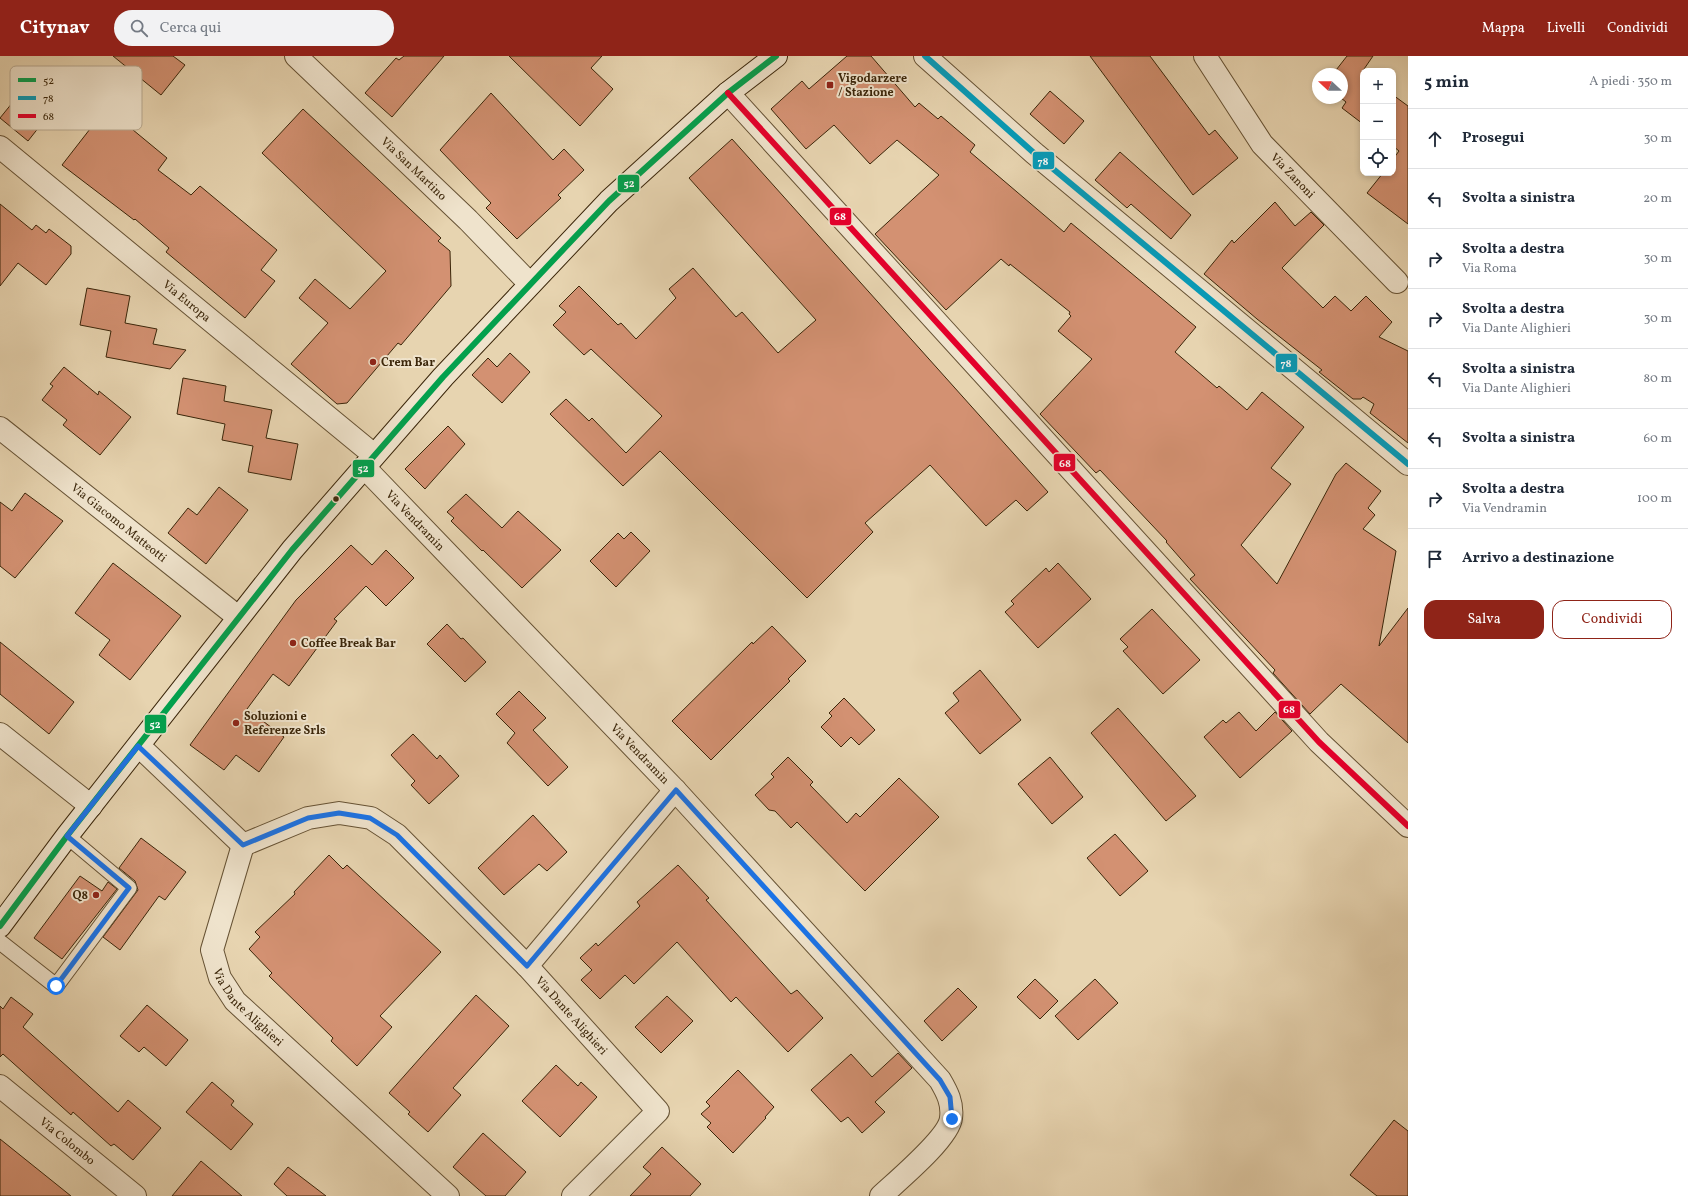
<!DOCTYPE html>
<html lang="it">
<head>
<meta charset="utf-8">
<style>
	body { margin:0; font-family:Vollkorn,serif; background:#f2f2f3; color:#1f2937 }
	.controls { position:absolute; right:12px; top:12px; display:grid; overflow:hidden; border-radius:8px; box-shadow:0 2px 6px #0003 }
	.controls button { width:36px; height:36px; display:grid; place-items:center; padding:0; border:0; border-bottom:1px solid #e0e1e3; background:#fff; color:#1f2937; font:20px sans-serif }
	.compass { position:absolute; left:1312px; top:12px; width:36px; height:36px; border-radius:50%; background:#fff; box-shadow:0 2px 6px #0003; rotate:292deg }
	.stop { position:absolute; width:12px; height:12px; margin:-9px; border:3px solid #1a73e8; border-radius:50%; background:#fff }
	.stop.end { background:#1a73e8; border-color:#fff; box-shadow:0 1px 4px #0008 }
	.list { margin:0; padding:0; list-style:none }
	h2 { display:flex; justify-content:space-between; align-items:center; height:52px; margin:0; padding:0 16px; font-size:17px }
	h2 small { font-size:13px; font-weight:400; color:#747a83 }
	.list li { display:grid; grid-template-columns:26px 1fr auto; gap:12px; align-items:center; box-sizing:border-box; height:60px; padding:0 16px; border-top:1px solid #e0e1e3 }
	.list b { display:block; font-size:15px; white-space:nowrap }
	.list p { margin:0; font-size:13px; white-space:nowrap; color:#747a83 }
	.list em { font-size:13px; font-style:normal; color:#747a83 }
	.actions { display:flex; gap:8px; padding:12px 16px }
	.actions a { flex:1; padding:9px 0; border:1px solid #8f2418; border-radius:12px; text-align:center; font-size:14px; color:#8f2418 }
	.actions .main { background:#8f2418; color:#fff }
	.icon { flex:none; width:22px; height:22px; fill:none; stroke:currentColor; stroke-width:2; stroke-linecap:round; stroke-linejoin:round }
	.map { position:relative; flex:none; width:1408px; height:1140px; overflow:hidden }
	header { display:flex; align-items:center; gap:24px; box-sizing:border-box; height:56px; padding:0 20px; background:#8f2418; color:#fff }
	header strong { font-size:19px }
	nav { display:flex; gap:22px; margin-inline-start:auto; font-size:14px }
	.search { width:280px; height:36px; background:#f2f2f3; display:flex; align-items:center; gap:10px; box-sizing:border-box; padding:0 14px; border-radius:22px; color:#747a83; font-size:15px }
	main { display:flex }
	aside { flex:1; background:#fff }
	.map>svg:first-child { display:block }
</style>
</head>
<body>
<header>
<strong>Citynav</strong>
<div class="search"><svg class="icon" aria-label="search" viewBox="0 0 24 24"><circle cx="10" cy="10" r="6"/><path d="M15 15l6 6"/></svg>Cerca qui</div>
<nav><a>Mappa</a><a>Livelli</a><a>Condividi</a></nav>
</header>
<main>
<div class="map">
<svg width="1408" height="1140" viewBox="0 0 1408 1140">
	<rect width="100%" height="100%" fill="#e7d4b0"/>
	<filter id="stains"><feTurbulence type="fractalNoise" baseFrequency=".005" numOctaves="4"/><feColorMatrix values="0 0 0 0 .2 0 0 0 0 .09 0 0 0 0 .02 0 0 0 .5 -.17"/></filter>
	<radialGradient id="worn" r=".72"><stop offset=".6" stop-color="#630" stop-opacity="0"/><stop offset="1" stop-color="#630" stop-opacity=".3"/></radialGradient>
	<!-- building -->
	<g fill="#d39172" stroke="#3b260a">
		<polygon points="113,0 173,0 185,9 161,39"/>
		<polygon points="404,0 444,0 392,61 365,37 396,2 399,4"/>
		<polygon points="509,0 602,0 591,12 613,33 580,70"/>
		<polygon points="847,0 871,0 915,51 919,47 938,63 941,60 975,89 970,96 1064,176 1071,167 1196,271 1175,296 1217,332 1219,330 1247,354 1262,336 1304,371 1271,412 1291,428 1241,489 1277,528 1336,418 1346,407 1381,435 1368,452 1375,459 1363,473 1396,495 1379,590 1408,552 1408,687 1341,628 1310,658 1273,617 1275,614 1190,523 1195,519 1166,486 1167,485 1100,414 1096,417 1040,358 1092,303 1058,275 1071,260 1069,258 1070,256 1010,208 1009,210 1001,203 946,254 875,178 939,119 897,84 870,108 834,69 806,93 771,53 802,25 809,33"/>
		<polygon points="1090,0 1150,0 1209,79 1215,74 1238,102 1193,139"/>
		<polygon points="1347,0 1373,0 1362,16 1363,68 1342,52 1346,46 1341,42 1342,18 1333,18"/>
		<polygon points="47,12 70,32 28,85 0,62 34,20 38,23"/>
		<polygon points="1050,35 1084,65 1064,88 1030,58"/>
		<polygon points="491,37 553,104 564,93 584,114 558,139 561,142 517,183 486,152 491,147 440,94"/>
		<polygon points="1393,39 1408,50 1408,168 1367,137 1383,117 1393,117 1393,103 1399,95 1393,90"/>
		<polygon points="303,53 441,182 438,185 450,195 451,230 401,289 398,287 347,347 337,348 291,308 328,267 299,242 315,223 350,253 386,215 262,97"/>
		<polygon points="104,55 119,66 121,64 167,102 158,114 191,139 200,130 277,194 261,214 275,225 245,262 166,196 169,192 135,163 134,164 62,109"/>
		<polygon points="732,83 1048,436 1027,455 1016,444 986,470 930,409 865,467 873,476 807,542 660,395 623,430 550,358 566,343 589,365 592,362 626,397 662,360 591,293 584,299 553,269 566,256 559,250 579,230 618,269 621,267 636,283 676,242 669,233 693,212 736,261 742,256 778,297 816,264 689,122"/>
		<polygon points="1120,96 1191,159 1171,183 1131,148 1127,152 1095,124"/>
		<polygon points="1275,146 1295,170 1311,156 1324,169 1282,212 1323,252 1335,240 1351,255 1366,240 1392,266 1379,281 1408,295 1408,387 1370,357 1374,348 1363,341 1361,343 1353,343 1319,316 1322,314 1257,263 1204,218 1232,184 1234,187"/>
		<polygon points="0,148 32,174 36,169 46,177 49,173 71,190 71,198 46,229 18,207 0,230"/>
		<polygon points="87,232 130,240 125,267 157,273 153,288 186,294 170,313 106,301 111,275 80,269"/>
		<polygon points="510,297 530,316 502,347 472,319 488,302 497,311"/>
		<polygon points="64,311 98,339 99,335 131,361 100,399 63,369 67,364 42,344 53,330 50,328"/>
		<polygon points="183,322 226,330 224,345 272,354 266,382 298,388 291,424 248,416 253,390 222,384 225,368 177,358"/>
		<polygon points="448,370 465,388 425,433 405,413"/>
		<polygon points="219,431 248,454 206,508 168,477 188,452 197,459"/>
		<polygon points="25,437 63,465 15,522 0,510 0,446 12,455"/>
		<polygon points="466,438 502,472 518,455 561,494 522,532 483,494 482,495 451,465 454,462 447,456"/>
		<polygon points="631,476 650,495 616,531 590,505 618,477 624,483"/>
		<polygon points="351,489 372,509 386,494 414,522 386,550 366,530 334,563 337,565 289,630 273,618 247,653 284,681 259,716 236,699 224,714 190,689 296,544"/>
		<polygon points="113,507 181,560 130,624 99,599 110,584 75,557"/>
		<polygon points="1058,507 1091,543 1038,592 1005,556 1014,548 1011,545 1046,512 1049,516"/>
		<polygon points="1152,553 1200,604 1163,638 1123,595 1128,591 1120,583"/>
		<polygon points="447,568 461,583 463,582 486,606 465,626 427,588"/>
		<polygon points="772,570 806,605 788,623 790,625 711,704 672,665 752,586 753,588"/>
		<polygon points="0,586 74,646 49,678 0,638"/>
		<polygon points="980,614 1021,664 980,698 945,657 959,645 953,637"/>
		<polygon points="519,635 546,662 533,674 568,711 548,730 507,687 515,677 496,658"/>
		<polygon points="844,642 875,674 859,689 851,681 841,691 821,671 832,660 829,657"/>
		<polygon points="1118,652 1196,740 1166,765 1091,677"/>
		<polygon points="1239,656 1256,675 1275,656 1292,675 1240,722 1204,681 1223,664 1226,667"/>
		<polygon points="413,678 437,703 440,699 459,720 429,748 411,729 415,725 391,699"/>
		<polygon points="788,701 813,726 810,729 847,767 856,757 860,761 899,722 939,761 865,835 797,766 791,772 775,755 769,754 755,739 774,721 771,718"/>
		<polygon points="1050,701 1083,741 1052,768 1018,728"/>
		<polygon points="533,759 567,796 547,815 539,808 504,839 478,812"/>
		<polygon points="1115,778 1148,815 1120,840 1087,802"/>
		<polygon points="141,782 186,816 165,844 159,840 120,894 103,881 138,834 135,825 119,812"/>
		<polygon points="329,799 343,813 347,809 441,896 380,960 392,971 357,1010 331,985 333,982 269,920 272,917 249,893 260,881 255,876 295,838 294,836"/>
		<polygon points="678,809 709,842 706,844 791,938 797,934 823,962 788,996 736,941 731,946 677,886 634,928 625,919 600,943 581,924 592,914 580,902 596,887 598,890 640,850 637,846"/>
		<polygon points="80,820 102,835 108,826 117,833 62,903 34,882"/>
		<polygon points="1035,923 1058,945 1040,963 1017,941"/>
		<polygon points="1095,923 1118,947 1078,984 1055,960"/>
		<polygon points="958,932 977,951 942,985 924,965"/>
		<polygon points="476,939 509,970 453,1032 461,1039 428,1076 408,1058 410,1056 389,1037"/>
		<polygon points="667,940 693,965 661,997 635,971"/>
		<polygon points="11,941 33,958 23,971 118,1056 128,1044 161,1072 133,1104 114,1088 111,1090 73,1056 71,1059 3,998 0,1001 0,950 3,953"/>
		<polygon points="147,949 188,984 166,1010 144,991 139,996 120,980"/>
		<polygon points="898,997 912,1012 875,1046 885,1056 862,1077 848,1061 841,1066 811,1034 851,998 872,1021"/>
		<polygon points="556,1009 578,1030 581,1026 597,1041 560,1081 522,1045"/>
		<polygon points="738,1014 774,1051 765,1061 766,1062 733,1097 707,1071 711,1067 701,1058 710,1050 706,1046"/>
		<polygon points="212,1026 234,1045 231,1049 253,1068 231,1094 186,1056"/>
		<polygon points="1394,1064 1408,1075 1408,1140 1377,1140 1350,1119"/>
		<polygon points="483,1077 526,1116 505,1140 486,1140 453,1111"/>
		<polygon points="0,1083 71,1140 0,1140"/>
		<polygon points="662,1091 701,1128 690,1140 630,1140 651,1118 643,1111"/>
		<polygon points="201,1105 242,1140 172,1140"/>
		<polygon points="288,1111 326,1140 287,1140 274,1128"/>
	</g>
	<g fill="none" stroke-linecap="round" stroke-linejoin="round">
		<!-- service casing -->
		<g stroke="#665234" stroke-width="17">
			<polyline id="service" points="0,886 56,930 129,832 67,780"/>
		</g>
		<!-- minor casing -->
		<g stroke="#665234" stroke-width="24">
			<g id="minor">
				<path id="s1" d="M296,0L468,164L530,228"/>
				<polyline points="925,0 1034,97 1408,408"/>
				<path id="s2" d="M1205,0L1262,88L1397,226"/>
				<polyline points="728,37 1319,686 1408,770"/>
				<path id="s3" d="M0,91L374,399"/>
				<path id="s4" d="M0,372L238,561"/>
				<path id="s5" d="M364,411L675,734L940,1024C947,1036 953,1047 951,1062C949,1082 897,1125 881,1140"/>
				<polyline points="0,678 91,750"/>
				<path id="s6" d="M139,690L243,789L308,762L339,757L371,762L397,779L527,910L658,1055L573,1140"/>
				<path id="s7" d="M243,789L212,894L220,922L235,945L448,1140"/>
				<polyline points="527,910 675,734"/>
				<path id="s8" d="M0,1030L135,1140"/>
			</g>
		</g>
		<!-- secondary casing -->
		<g stroke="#3b260a" stroke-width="24">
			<polyline id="secondary" points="0,870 67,780 292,494 443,321 609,145 728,37 776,0"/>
		</g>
		<!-- service -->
		<use href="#service" stroke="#efe3cc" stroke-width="15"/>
		<!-- minor -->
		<use href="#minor" stroke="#efe3cc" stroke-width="22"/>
		<!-- secondary -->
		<use href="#secondary" stroke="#efe3cc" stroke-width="22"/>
		<!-- bus-1 casing -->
		<g stroke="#efe3cc" stroke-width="9">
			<polyline id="bus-1" points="0,870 67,780 292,494 443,321 609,145 728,37 776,0"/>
		</g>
		<!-- bus-2 casing -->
		<g stroke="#efe3cc" stroke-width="9">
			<polyline id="bus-2" points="925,0 1034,97 1408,408"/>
		</g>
		<!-- bus-3 casing -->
		<g stroke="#efe3cc" stroke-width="9">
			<polyline id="bus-3" points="728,37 1319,686 1408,770"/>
		</g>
		<!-- bus-1 -->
		<use href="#bus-1" stroke="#03a04d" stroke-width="6"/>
		<!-- bus-2 -->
		<use href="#bus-2" stroke="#069cba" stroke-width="6"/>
		<!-- bus-3 -->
		<use href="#bus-3" stroke="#e4002b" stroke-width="6"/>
	</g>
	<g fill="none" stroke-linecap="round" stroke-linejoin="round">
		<!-- route -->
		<polyline stroke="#1a73e8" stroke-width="5" points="56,930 129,832 67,780 138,690 243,789 308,762 339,757 370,762 397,779 527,910 676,734 940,1024 950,1041 952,1063"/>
	</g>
	<!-- markers -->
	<g fill="#8f2418" stroke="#efe3cc" stroke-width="1.5">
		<rect x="826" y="25" width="8" height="8" rx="2"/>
		<circle cx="373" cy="306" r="4"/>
		<circle cx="293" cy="587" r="4"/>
		<circle cx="236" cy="667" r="4"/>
		<circle cx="96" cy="839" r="4"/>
	</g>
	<circle fill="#3b260a" stroke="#efe3cc" stroke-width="1.5" cx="336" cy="443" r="3.5"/>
	<g text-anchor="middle" stroke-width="4" stroke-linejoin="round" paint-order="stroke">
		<!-- poi labels -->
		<g font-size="12" font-weight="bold" fill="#3b260a" stroke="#efe3cc" text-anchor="start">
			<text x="838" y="26">Vigodarzere<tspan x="838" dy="14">/ Stazione</tspan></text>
			<text x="381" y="310">Crem Bar</text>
			<text x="301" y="591">Coffee Break Bar</text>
			<text x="244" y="664">Soluzioni e<tspan x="244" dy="14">Referenze Srls</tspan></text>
			<text x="88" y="843" text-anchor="end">Q8</text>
		</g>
		<!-- street labels -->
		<g font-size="12" fill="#3b260a" stroke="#efe3cc">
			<text dy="4" stroke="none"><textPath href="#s1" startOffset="163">Via San Martino</textPath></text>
			<text dy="4" stroke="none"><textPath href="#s2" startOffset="149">Via Zanoni</textPath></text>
			<text dy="4" stroke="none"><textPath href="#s3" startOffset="242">Via Europa</textPath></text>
			<text dy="4" stroke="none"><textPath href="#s5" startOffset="74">Via Vendramin</textPath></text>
			<text dy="4" stroke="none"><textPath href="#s4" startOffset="152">Via Giacomo Matteotti</textPath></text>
			<text dy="4" stroke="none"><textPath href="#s5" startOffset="398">Via Vendramin</textPath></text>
			<text dy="4" stroke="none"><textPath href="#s7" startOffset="179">Via Dante Alighieri</textPath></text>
			<text dy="4" stroke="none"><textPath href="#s6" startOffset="560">Via Dante Alighieri</textPath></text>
			<text dy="4" stroke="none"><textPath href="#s8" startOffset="87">Via Colombo</textPath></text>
		</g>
	</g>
	<!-- legend -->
	<rect x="10" y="10" width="132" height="64" rx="6" fill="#efe3cc" stroke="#b9aa92" stroke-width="1"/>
	<rect x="18" y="22" width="18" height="4" fill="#03a04d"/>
	<rect x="18" y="40" width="18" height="4" fill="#069cba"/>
	<rect x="18" y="58" width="18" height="4" fill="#e4002b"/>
	<g font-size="11" fill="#3b260a">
		<text x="43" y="28">52</text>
		<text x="43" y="46">78</text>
		<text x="43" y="64">68</text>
	</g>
	<g stroke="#efe3cc" stroke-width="1.5">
		<rect x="1032" y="95" width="23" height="19" rx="4" fill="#069cba"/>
		<rect x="617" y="118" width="23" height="19" rx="4" fill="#03a04d"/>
		<rect x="829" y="151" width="23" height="19" rx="4" fill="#e4002b"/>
		<rect x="1275" y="297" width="23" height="20" rx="4" fill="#069cba"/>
		<rect x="1053" y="397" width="23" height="19" rx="4" fill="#e4002b"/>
		<rect x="352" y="403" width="23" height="19" rx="4" fill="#03a04d"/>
		<rect x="1278" y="644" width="23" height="19" rx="4" fill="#e4002b"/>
		<rect x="144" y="658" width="23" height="20" rx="4" fill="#03a04d"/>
	</g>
	<g font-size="11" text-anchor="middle" font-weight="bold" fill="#fff">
		<text x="1043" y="109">78</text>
		<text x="629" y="131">52</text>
		<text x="840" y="164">68</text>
		<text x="1286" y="311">78</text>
		<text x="1065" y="411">68</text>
		<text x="363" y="416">52</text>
		<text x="1289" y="657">68</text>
		<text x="155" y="672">52</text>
	</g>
	<rect width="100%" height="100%" filter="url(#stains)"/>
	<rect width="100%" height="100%" fill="url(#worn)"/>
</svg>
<div class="controls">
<button>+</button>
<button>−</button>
<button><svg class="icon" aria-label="locate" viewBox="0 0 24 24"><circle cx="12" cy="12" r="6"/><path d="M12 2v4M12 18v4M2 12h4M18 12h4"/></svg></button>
</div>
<svg class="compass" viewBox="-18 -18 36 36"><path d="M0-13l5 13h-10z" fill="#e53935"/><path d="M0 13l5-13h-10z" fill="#747a83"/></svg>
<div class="stop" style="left:56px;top:930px"></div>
<div class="stop end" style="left:952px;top:1063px"></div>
</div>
<aside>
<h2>5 min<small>A piedi · 350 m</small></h2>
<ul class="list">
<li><svg class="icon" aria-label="ahead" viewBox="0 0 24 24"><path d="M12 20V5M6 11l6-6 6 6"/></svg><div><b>Prosegui</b></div><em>30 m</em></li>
<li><svg class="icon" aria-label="left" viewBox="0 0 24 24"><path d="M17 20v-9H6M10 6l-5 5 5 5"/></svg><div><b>Svolta a sinistra</b></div><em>20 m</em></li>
<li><svg class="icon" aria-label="right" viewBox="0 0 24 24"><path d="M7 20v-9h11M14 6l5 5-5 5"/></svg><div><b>Svolta a destra</b><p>Via Roma</p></div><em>30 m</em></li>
<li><svg class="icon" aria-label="right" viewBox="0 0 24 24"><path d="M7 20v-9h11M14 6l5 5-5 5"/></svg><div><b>Svolta a destra</b><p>Via Dante Alighieri</p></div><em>30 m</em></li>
<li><svg class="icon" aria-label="left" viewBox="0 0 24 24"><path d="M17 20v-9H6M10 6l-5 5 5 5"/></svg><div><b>Svolta a sinistra</b><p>Via Dante Alighieri</p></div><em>80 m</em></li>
<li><svg class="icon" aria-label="left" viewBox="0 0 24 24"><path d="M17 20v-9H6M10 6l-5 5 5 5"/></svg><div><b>Svolta a sinistra</b></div><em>60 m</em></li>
<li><svg class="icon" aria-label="right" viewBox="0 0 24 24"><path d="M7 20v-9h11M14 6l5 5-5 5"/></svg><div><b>Svolta a destra</b><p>Via Vendramin</p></div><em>100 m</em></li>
<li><svg class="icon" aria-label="arrive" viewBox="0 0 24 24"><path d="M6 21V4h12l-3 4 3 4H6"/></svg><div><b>Arrivo a destinazione</b></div></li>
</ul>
<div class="actions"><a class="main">Salva</a><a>Condividi</a></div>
</aside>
</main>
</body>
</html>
